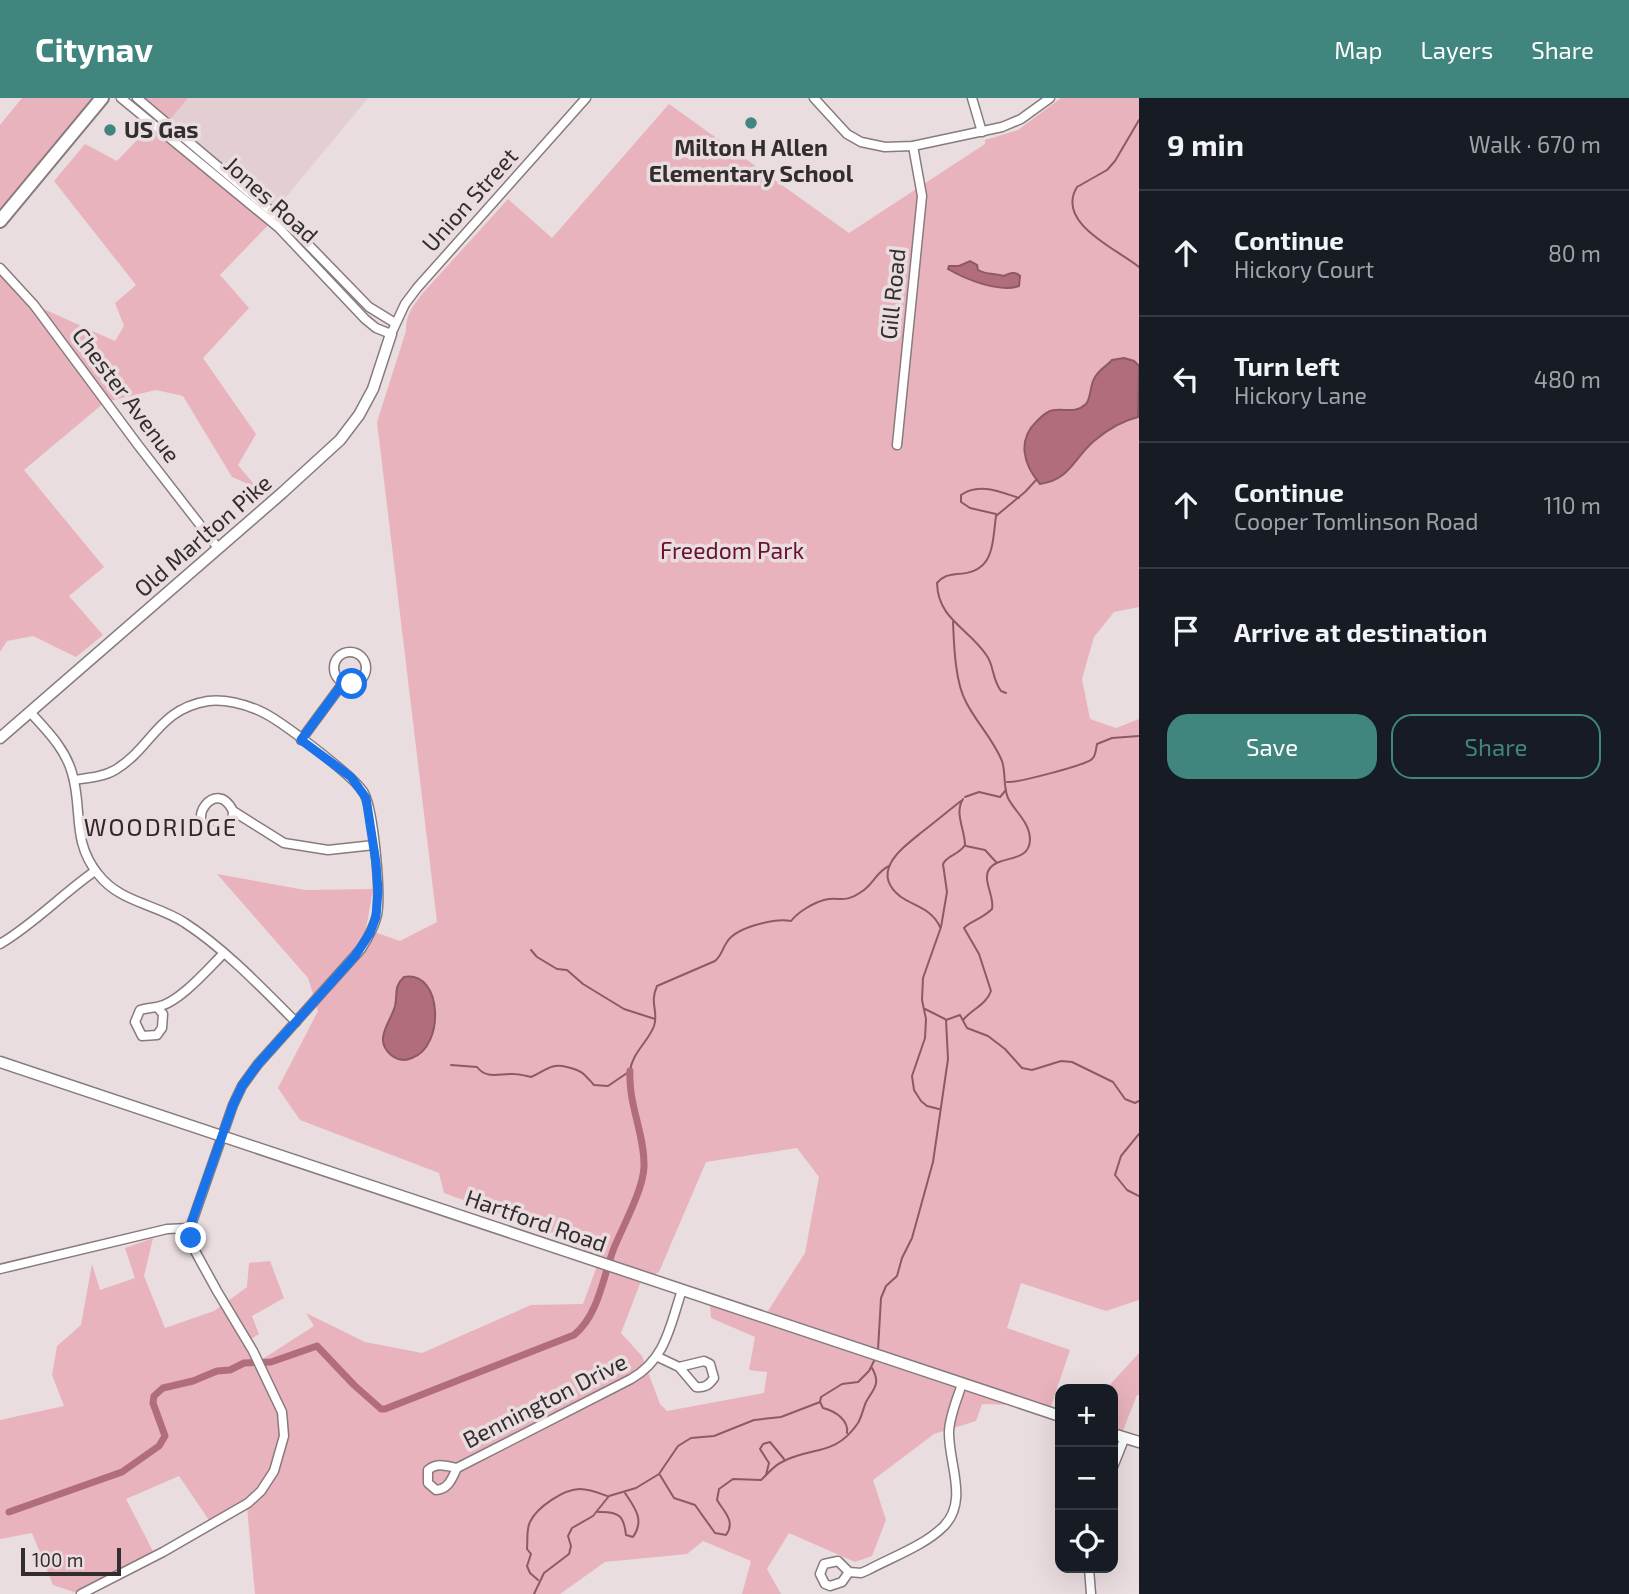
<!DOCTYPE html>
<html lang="en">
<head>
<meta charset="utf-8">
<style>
	body { margin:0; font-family:"Exo 2",sans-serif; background:#20242c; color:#f1f3f6 }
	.controls { position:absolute; right:21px; bottom:21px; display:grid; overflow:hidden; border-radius:14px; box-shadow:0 7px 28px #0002 }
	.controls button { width:63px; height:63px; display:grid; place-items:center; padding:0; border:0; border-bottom:2px solid #363941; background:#171b24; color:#f1f3f6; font:35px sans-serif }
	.scale { position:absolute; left:21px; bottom:18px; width:100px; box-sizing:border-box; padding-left:7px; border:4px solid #322d2e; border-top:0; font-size:19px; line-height:24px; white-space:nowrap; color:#322d2e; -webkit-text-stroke:5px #eadddf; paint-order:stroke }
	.stop { position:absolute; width:21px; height:21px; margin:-16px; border:5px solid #1a73e8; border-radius:50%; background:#fff }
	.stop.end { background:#1a73e8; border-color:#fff; box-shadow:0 2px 7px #0008 }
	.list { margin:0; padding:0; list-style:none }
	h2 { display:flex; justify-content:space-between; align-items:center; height:91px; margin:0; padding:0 28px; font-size:30px }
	h2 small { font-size:23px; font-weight:400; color:#9ea1a6 }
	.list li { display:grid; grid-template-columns:46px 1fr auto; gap:21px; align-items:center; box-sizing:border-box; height:126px; padding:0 28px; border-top:2px solid #363941 }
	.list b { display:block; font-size:26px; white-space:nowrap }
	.list p { margin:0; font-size:23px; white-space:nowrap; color:#9ea1a6 }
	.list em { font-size:23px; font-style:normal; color:#9ea1a6 }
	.actions { display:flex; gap:14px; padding:21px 28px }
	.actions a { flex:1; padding:16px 0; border:2px solid #40867f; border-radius:21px; text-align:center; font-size:24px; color:#40867f }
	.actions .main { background:#40867f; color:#fff }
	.icon { flex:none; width:38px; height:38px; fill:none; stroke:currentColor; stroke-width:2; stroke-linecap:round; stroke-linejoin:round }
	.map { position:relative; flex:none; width:1139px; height:1496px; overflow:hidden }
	header { display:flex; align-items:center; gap:42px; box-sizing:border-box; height:98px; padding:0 35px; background:#40867f; color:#fff }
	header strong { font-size:33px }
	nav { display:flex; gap:38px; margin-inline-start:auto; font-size:24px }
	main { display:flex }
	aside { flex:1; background:#171b24 }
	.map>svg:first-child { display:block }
</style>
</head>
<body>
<header>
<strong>Citynav</strong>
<nav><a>Map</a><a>Layers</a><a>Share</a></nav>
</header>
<main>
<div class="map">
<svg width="1139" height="1496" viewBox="0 0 1139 1496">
	<rect width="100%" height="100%" fill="#eadddf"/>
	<!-- built -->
	<polygon fill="#e3ced2" points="137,0 368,0 273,115"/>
	<!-- green -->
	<g fill="#e8b3bd" fill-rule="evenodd">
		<polygon points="22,0 102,0 0,123 0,27"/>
		<polygon points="137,0 188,0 167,25"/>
		<path d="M1061,0H1139V509L1114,514L1094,539L1082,581L1090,621L1116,630L1139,621V1202L1106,1213L1021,1185L1007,1230L1070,1252L1051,1308L982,1306L976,1323L934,1336L873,1382L886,1422L872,1458L855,1464L789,1435L767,1471L781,1496H742L751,1463L703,1443L687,1456L605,1464L560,1496H255L247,1409L213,1428L179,1378L126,1401L155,1457L80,1496L53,1487L32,1435L0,1441V1322L64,1308L52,1277L57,1248L81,1227L92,1166L100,1192L135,1180L125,1150L153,1140L144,1178L165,1230L214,1213L247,1189L249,1165L270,1163L284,1200L252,1218L259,1236L247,1243L258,1264L314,1228L306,1215L365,1244L422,1255L531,1207L583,1206L597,1168L577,1144L444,1095L439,1075L300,1022L278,990L318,913L308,880L217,776L305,792L373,791L366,831L400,843L437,824L377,324L406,233C405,217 414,207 423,195L508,101L552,140L669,6L849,135L985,46V42L1018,32ZM797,1050L819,1079L805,1155L761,1224L710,1207L711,1220L755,1239L749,1272L767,1274L764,1295L667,1313L660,1306L642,1258L621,1235L641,1183L659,1174L706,1064Z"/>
		<polygon points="156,22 273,122 220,177 249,210 203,260 256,336 238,367 257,390 232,379 183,298 156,292 105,304 24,372 104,469 69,498 103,537 76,559 33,538 7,543 0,554 0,174 30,205 115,243 124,228 115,205 136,187 54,83 85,46 117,63"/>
		<polygon points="1139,1255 1139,1297 1137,1297 1122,1335 1113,1332 1113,1291 1106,1291"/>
	</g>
	<!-- water -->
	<g fill="#b26d7c" stroke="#8c5a65" stroke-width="2">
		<path d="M970,163L977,167L978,172C987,177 995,175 1004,178C1010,175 1015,173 1020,178L1019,188C999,195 965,181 948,171L949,168H959Z"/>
		<path d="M1124,260L1134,263L1139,268L1138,319C1121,323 1107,332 1094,343C1074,360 1070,382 1040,386C1023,366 1017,342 1037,323C1041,319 1045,315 1050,313C1063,309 1074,317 1086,306C1091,300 1090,288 1094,281C1098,272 1107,268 1112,262Z"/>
		<path d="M404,879C443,872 445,949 412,960C405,963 397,962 391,957C373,941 390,926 395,908C398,896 393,889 404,879Z"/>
	</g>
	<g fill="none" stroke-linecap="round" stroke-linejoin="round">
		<!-- stream -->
		<g stroke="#8c5a65" stroke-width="2">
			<path d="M1139,22L1115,63L1107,72L1077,89C1055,125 1117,151 1139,169"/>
			<path d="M996,416L970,410L961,404V397C978,384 1001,394 1019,400"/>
			<path d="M953,524C954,547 955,584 966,604C976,624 993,641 1002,663C1006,675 1003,689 1008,700C1015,714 1030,724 1030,742C1029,765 1001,757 990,770C981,781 995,798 992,811C982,821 969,824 964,830L979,856L991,893C986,907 972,911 963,922"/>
			<path d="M1006,595L1001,593C992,581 994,568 987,558C969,530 938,522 937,485C943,478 948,477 957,476C994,475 992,448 996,418L1025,394L1037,381"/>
			<path d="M1007,684C1017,685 1086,667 1092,661C1096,658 1096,650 1097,646L1112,640L1139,638"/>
			<polyline points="965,699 979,694 1000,699 1006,692"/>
			<polyline points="966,748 985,752 996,764"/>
			<path d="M940,829C932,811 916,809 901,799C869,774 901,751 922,734C935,724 948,713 961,703"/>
			<polyline points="531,852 537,859 557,871 567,872 583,886 624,911 655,921"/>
			<polyline points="925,911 945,921"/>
			<polyline points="946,922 960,917 967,930 988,938 1005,951 1022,970 1032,972 1061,963 1072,964 1113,984 1125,1001 1135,1005 1139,1003"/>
			<path d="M451,967L477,969C487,982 500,975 514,976C520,976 526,978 531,979C547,972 550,965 567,969C583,973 583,975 594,987L608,988L630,973C632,955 648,944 654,928C659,913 649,906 657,888L715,863C722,857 722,851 727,844C736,829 775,820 791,823C798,814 813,805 824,802C839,798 844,806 861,794C873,787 876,774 889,768"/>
			<path d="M939,1011L927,1008L921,1003L914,992L912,978L925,940L926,921L922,902L923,880L941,829L947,794L943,766C947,757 959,757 965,747C965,732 954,715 963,701"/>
			<polyline points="1139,1036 1121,1058 1115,1077 1127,1092 1139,1098"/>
			<polyline points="878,1252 881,1200 886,1188 897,1178 902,1160 912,1140 933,1064 948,961 946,922"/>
			<path d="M820,1304L823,1310C835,1313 849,1322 847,1335"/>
			<path d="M660,1377L674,1400L695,1407L715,1435L726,1437C736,1423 724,1414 717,1402L719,1391L733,1381L761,1382C768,1376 773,1368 782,1364C812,1348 835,1359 858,1325C862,1318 863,1311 866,1304C874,1290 881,1286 872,1270"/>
			<polyline points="766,1377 769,1365 760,1351 763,1346 770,1344 784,1361"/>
			<path d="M598,1414C619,1413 624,1418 626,1437L633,1439C645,1422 635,1410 625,1395"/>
			<path d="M538,1482L530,1475L527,1468L531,1456L527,1451C528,1442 526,1432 530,1424C537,1409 564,1391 580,1391C589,1391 599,1395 607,1398"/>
			<polyline points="534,1496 544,1475 569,1456 571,1448 568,1438 572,1430 593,1418 609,1398 636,1390 659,1376 678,1348 691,1340 714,1338 754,1322 781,1319 820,1304 821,1299 842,1286 858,1284 869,1273 875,1261"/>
		</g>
		<!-- canal -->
		<path stroke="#b26d7c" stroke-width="7" d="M9,1414L122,1374L159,1348L165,1338L153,1305L154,1298L163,1290L193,1283L217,1273L230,1272L244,1265L271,1264L317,1248L354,1287L381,1311H385L574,1237C599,1217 603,1178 614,1150C623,1128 643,1092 644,1069C645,1037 628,1006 630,973"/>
		<!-- minor casing -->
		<g stroke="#877b7d" stroke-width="11">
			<g id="minor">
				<polyline points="121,0 279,130 365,221 376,230 391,236 405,206 417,190 586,0"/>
				<polyline points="137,0 297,135 369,209 395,225"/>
				<polyline points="814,0 847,36 861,44 885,49 913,48 1002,29 1021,21 1050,0"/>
				<polyline points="972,0 982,34"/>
				<polyline points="0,170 34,207 138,347 218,450"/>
				<polyline points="897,347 922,98 913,48"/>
				<circle cx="350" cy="570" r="16"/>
				<path d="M30,614C47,633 65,650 72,675C83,710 71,743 98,776C120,805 157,806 185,825C224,850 264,892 296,924"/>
				<polyline points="301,642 343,585"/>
				<path d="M74,682C88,680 103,679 115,672C152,650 158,611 208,603C225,601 245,606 260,613C279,621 355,679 364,695C374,714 381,796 377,817C374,830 368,840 361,851L258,966L242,988L233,1007L190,1130L195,1153L217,1193L253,1253L282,1314L284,1338L274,1373L261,1393L248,1405L163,1454L81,1496"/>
				<path d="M233,713C233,726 226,736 212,732C184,725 216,678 233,713L284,745L328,752L374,747"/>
				<path d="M0,846C34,826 62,796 95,773"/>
				<path d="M157,909L163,916L162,930L157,937L142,938L135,924L140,912C147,910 151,910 157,909C179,905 208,871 223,856"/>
				<polyline points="0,1171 167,1131 190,1130"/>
				<path d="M658,1259L679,1269L696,1289C705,1290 709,1287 714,1280L710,1266L704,1263L679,1269"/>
				<polyline points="1113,1369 1125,1339"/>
				<path d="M457,1370C446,1368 437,1364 428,1372V1385L436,1392C449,1391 452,1380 457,1370L631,1281C666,1261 670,1228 682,1192"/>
				<polyline points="1089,1470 1091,1496"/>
				<path d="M849,1474L842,1484L830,1488L825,1486L820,1476L824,1466L838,1463L849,1474L861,1475L868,1472C892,1459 924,1448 944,1428C969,1402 948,1365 949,1333C950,1317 957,1301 962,1286"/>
			</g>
		</g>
		<!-- tertiary casing -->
		<g stroke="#877b7d" stroke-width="13">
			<g id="tertiary">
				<polyline points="0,640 282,395 340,342 359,317 373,291 391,236"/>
				<polyline points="0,964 1060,1318"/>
				<polyline points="1113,1336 1139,1344"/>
			</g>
		</g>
		<!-- trunk casing -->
		<g stroke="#877b7d" stroke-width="16">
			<polyline id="trunk" points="0,123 102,0"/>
		</g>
		<!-- minor -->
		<use href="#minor" stroke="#fff" stroke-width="8"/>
		<!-- tertiary -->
		<use href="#tertiary" stroke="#fff" stroke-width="10"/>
		<!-- trunk -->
		<use href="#trunk" stroke="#fff" stroke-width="12"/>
	</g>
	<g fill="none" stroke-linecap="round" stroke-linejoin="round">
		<!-- route -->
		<polyline stroke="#1a73e8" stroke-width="9" points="191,1140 192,1123 233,1007 242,988 258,966 355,858 370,835 376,819 378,793 376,765 366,700 351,679 301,642 343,585 352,586"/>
	</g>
	<!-- markers -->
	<g fill="#40867f" stroke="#eadddf" stroke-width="2.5">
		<circle cx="751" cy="25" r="7"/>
		<circle cx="110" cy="32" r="7"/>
	</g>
	<g text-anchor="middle" stroke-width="7" stroke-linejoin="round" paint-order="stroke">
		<!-- poi labels -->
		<g font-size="23" font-weight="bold" fill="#322d2e" stroke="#eadddf" text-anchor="start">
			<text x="124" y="40">US Gas</text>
			<text x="751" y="58" text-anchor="middle">Milton H Allen<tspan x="751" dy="26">Elementary School</tspan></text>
		</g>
		<!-- street labels -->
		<g font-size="23" fill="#322d2e" stroke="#eadddf">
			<text transform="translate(271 102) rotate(42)" y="8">Jones Road</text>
			<text transform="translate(470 102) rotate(-48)" y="8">Union Street</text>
			<text transform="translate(893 196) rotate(-84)" y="8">Gill Road</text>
			<text transform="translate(126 297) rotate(53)" y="8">Chester Avenue</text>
			<text transform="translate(203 438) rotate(-41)" y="8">Old Marlton Pike</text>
			<text transform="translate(536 1123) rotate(19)" y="8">Hartford Road</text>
			<text transform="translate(545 1303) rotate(-27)" y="8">Bennington Drive</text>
		</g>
		<!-- park labels -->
		<g font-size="23" fill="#681230" stroke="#eadddf">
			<text x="732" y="461">Freedom Park</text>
		</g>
		<!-- neighbourhood labels -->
		<g font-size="24" letter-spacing="2" fill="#302728" stroke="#eadddf">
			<text x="161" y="738">WOODRIDGE</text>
		</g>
	</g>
</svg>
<div class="controls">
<button>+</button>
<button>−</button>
<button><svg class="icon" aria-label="locate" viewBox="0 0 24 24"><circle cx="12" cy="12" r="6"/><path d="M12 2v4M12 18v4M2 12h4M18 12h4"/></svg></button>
</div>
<div class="scale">100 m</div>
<div class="stop" style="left:352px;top:586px"></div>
<div class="stop end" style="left:191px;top:1140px"></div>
</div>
<aside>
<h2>9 min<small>Walk · 670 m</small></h2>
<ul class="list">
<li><svg class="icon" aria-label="ahead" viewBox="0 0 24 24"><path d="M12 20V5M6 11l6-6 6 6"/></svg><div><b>Continue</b><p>Hickory Court</p></div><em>80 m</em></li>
<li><svg class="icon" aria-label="left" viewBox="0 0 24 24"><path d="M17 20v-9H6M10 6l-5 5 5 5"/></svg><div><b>Turn left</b><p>Hickory Lane</p></div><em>480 m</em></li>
<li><svg class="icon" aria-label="ahead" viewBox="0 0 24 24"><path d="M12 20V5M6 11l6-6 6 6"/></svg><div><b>Continue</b><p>Cooper Tomlinson Road</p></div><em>110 m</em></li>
<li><svg class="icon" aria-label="arrive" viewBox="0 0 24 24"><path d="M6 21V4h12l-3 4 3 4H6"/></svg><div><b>Arrive at destination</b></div></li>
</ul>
<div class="actions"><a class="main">Save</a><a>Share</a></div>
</aside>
</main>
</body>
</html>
